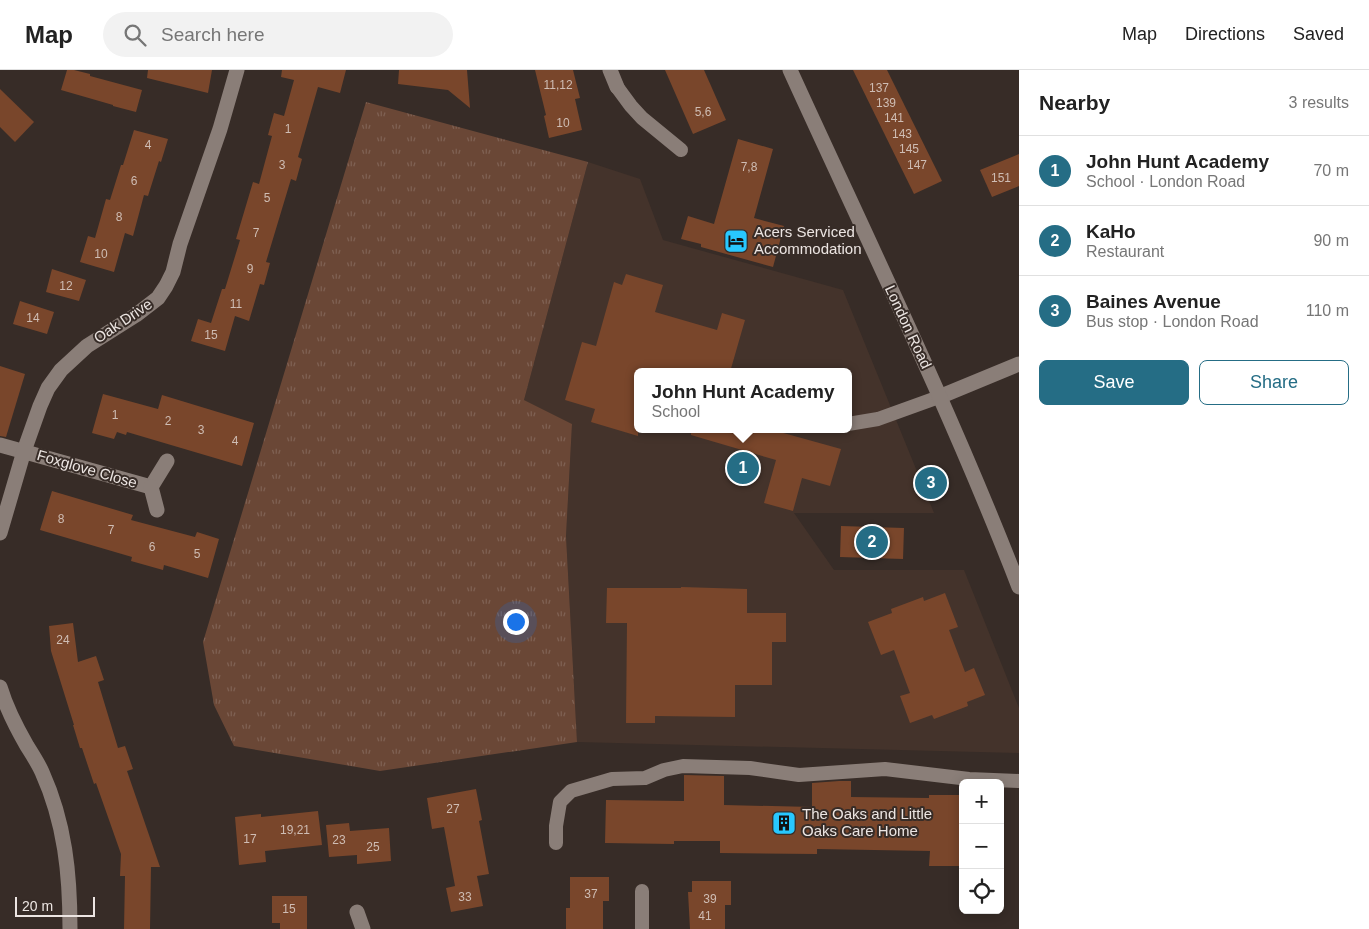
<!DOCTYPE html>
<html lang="en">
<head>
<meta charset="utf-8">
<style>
	body { margin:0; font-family:Helvetica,sans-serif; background:#f2f2f2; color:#222 }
	.controls { position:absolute; right:15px; bottom:15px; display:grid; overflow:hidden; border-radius:8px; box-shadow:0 2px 12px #0003 }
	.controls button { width:45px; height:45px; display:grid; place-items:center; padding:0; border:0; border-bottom:1px solid #e0e0e0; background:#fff; color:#222; font:25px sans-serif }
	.scale { position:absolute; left:15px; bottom:12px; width:80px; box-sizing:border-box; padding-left:5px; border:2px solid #ece5e2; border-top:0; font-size:14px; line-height:18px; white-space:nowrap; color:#ece5e2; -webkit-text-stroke:4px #372c27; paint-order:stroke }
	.you { position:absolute; left:515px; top:551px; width:18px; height:18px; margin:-12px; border:4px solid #fff; border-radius:50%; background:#1a73e8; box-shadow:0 0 0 8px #1a73e833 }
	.badge { display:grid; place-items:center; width:32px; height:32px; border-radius:50%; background:#256d85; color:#fff; font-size:16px; font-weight:700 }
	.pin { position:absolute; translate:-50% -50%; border:2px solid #fff; box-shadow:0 1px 5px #0006 }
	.popup { position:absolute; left:634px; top:298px; width:218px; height:65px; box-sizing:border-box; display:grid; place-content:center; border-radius:8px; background:#fff; filter:drop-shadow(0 1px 4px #0005); font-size:16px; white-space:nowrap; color:#767676 }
	.popup b { font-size:19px; color:#222 }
	.popup::after { content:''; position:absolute; left:50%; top:100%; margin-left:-10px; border:10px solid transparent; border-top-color:#fff }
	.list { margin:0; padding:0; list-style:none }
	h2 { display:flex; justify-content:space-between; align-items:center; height:65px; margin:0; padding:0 20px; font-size:21px }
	h2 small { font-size:16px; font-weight:400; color:#767676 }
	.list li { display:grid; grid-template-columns:32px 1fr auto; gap:15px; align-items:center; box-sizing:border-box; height:70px; padding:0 20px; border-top:1px solid #e0e0e0 }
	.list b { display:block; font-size:19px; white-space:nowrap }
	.list p { margin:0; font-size:16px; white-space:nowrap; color:#767676 }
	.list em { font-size:16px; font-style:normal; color:#767676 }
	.actions { display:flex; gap:10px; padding:15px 20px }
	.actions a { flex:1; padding:11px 0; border:1px solid #256d85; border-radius:8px; text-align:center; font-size:18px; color:#256d85 }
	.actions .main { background:#256d85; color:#fff }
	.icon { flex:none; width:28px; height:28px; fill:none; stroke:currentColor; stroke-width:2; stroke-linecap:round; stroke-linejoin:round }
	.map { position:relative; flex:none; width:1019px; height:859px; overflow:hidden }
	header { display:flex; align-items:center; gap:30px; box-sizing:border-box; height:70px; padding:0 25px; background:#fff; border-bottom:1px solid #e0e0e0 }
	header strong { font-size:24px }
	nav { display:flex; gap:28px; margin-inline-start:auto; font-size:18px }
	.search { width:350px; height:45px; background:#f2f2f2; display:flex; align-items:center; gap:12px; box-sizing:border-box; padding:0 18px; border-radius:28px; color:#767676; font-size:19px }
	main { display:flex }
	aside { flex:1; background:#fff }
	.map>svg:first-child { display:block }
</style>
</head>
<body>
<header>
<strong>Map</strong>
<div class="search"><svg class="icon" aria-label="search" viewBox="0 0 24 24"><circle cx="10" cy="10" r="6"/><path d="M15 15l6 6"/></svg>Search here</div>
<nav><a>Map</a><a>Directions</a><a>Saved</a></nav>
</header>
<main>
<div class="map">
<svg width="1019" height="859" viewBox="0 0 1019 859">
	<defs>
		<pattern id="grass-tufts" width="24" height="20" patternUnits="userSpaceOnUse" patternTransform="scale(1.25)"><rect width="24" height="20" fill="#6a4736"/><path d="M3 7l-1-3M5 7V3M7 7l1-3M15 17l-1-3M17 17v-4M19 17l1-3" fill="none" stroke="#7f6153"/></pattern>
	</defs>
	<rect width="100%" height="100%" fill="#372c27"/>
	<!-- built -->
	<path fill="#44332b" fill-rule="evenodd" d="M588,92L640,109L663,170L843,220L934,443H794L834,500H964L1019,638V683L577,672L566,466L572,354L524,330ZM638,302H848V359H638Z"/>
	<!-- grass -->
	<polygon fill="url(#grass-tufts)" points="366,32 588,92 524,330 572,354 566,466 577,672 380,701 234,676 214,635 203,572"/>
	<!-- building -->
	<g fill="#79462b">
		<polygon points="67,0 74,0 90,4 90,6 142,20 136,42 113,36 113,35 61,20"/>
		<polygon points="148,0 212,0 208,23 147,8"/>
		<polygon points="282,0 346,0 340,23 318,17 298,87 302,89 296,111 291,109 266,192 270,193 264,215 260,214 249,251 235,246 225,281 191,271 198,249 211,253 222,219 225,219 240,170 236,169 253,112 259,114 272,66 268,65 274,43 284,46 294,10 281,7"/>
		<polygon points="399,0 467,0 470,38 448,20 398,14"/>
		<polygon points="535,0 573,0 580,28 575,29 582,60 549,68 544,46 546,45"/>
		<polygon points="665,0 704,0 726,50 693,64"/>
		<polygon points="853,0 887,0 942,111 914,124"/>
		<polygon points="0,19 34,52 15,72 0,57"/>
		<polygon points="134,60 168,69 161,92 159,91 148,126 144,125 133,166 125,163 114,202 80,192 88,166 95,168 106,129 110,130 121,95 123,95"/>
		<polygon points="738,69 773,79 754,148 784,156 773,197 701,177 701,174 681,169 688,146 714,154"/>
		<polygon points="1019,84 1019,116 992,127 980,100"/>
		<polygon points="52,199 86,210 79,231 46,222"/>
		<polygon points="626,204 663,215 655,242 717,260 722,243 745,250 730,302 638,302 638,366 591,352 595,339 565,330 582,272 596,276 614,212 622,215"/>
		<polygon points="20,231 54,242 47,264 13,254"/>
		<polygon points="0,296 25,304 6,367 0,366"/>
		<polygon points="103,324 158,339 162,325 254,353 242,396 127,362 126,365 117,362 114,369 92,363"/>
		<polygon points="691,359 769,359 841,379 830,416 802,408 793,441 764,433 776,390 691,365"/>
		<polygon points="52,421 133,445 131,450 195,467 197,462 219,469 208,508 164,495 163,500 131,491 132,487 40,460"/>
		<polygon points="841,456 904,458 903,489 840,487"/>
		<polygon points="681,517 747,519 747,543 786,543 786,572 772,572 772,615 735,615 735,647 655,646 655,653 626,653 627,553 606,553 607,518 681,518"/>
		<polygon points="945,523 958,557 949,560 965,602 974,598 985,625 967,632 968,636 934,649 932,645 910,653 900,626 910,623 894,580 881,585 868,552 892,543 891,539 923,527 924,531"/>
		<polygon points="73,553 78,592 96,586 104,610 98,612 118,678 125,676 133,699 127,701 160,797 151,797 150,859 124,859 125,806 120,806 121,784 96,713 94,714 82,678 80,678 73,655 74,655 51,581 49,556"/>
		<polygon points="684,705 724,706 724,735 812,737 812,713 839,711 851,711 851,727 929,728 929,725 963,725 963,796 929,796 930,781 817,779 817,784 720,783 720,771 674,771 674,774 605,773 606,730 684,731"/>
		<polygon points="476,719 482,750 479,751 489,804 477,806 483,836 451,842 446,818 455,816 444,757 432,759 427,728"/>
		<polygon points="318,741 322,775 265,781 266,792 239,795 235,747 261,744 261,747"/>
		<polygon points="349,753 350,761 389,758 391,791 357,794 357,785 329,787 326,755"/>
		<polygon points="570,807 609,807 609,831 603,831 603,859 566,859 566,838 570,838"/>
		<polygon points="692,811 731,811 731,835 725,835 725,859 690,859 688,822 692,822"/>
		<polygon points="272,826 307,826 307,859 280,859 280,853 272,853"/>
	</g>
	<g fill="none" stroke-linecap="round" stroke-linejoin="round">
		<!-- lane -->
		<g stroke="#8a7e78" stroke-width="14">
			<polyline points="617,17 631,36 642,48 681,80"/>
			<polyline points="848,354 878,349 939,327"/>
			<polyline points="556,773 556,756 560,732 571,721 612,709 645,708 664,700 683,696 750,698 799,705 885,699 969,709 1019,711"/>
			<polyline points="642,859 642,821"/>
		</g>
		<!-- street -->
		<g stroke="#8a7e78" stroke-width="15">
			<polyline points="610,0 617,17"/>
			<polyline points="939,327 1019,294"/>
			<polyline points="0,375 151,417 167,391"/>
			<polyline points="151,417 157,440"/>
			<polyline points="0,463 24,381 40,336 48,318 61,300 87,276 136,245 158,228 166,216 173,202 180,174 220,59 237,0"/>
			<path d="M0,617C6,637 16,657 27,676C32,684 38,693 42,702C65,753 70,804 70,859"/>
			<polyline points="357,842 363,859"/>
		</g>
		<!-- secondary -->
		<path stroke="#8a7e78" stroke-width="15" d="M790,0C868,171 951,341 1019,517"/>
	</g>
	<!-- icons -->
	<defs>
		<g id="hotel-square" transform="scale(1.25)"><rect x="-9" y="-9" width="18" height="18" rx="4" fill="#28c8ff" stroke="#372c27"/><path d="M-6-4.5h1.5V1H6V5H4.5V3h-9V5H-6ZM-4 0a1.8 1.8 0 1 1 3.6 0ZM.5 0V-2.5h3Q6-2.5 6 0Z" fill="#111"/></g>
		<g id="building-square" transform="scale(1.25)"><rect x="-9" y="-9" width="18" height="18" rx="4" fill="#28c8ff" stroke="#372c27"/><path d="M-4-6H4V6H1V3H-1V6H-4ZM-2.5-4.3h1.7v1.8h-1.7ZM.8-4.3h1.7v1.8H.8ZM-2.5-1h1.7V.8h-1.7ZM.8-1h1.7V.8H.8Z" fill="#111"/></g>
	</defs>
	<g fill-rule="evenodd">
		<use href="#hotel-square" x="736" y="171"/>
		<use href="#building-square" x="784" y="753"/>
	</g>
	<g text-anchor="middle" stroke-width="4" stroke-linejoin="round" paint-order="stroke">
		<!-- number labels -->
		<g font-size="12" fill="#cfbdb4">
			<text x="558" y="19">11,12</text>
			<text x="879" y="22">137</text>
			<text x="886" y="37">139</text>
			<text x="703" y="46">5,6</text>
			<text x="894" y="52">141</text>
			<text x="563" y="57">10</text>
			<text x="288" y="63">1</text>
			<text x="902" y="68">143</text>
			<text x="148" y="79">4</text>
			<text x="909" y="83">145</text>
			<text x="282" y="99">3</text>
			<text x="917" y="99">147</text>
			<text x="749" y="101">7,8</text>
			<text x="1001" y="112">151</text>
			<text x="134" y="115">6</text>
			<text x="267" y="132">5</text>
			<text x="119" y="151">8</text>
			<text x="256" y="167">7</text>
			<text x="101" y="188">10</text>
			<text x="250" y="203">9</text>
			<text x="66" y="220">12</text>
			<text x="236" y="238">11</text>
			<text x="33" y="252">14</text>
			<text x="211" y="269">15</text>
			<text x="115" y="349">1</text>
			<text x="168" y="355">2</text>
			<text x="201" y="364">3</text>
			<text x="235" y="375">4</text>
			<text x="61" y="453">8</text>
			<text x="111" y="464">7</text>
			<text x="152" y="481">6</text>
			<text x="197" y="488">5</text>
			<text x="63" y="574">24</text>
			<text x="453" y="743">27</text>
			<text x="295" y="764">19,21</text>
			<text x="250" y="773">17</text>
			<text x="339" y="774">23</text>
			<text x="373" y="781">25</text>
			<text x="591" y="828">37</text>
			<text x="465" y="831">33</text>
			<text x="710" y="833">39</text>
			<text x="289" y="843">15</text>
			<text x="705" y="850">41</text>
		</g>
		<!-- poi labels -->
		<g font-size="15" fill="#ece5e2" stroke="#372c27" text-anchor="start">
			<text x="754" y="167">Acers Serviced<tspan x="754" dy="17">Accommodation</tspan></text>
			<text x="802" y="749">The Oaks and Little<tspan x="802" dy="17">Oaks Care Home</tspan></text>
		</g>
		<!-- street labels -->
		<g font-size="15" fill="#ece5e2" stroke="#372c27">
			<text transform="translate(123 251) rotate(-34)" y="5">Oak Drive</text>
			<text transform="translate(908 257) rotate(65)" y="5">London Road</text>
			<text transform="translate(87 399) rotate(16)" y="5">Foxglove Close</text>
		</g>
	</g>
</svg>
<div class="controls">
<button>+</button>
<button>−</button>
<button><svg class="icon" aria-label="locate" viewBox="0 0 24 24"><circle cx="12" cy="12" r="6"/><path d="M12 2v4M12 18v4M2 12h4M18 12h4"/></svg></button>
</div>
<div class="scale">20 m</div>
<div class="you"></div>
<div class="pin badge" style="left:743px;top:398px">1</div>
<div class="popup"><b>John Hunt Academy</b>School</div>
<div class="pin badge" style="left:872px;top:472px">2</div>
<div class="pin badge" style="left:931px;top:413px">3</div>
</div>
<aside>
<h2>Nearby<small>3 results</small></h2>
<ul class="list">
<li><span class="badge">1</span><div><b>John Hunt Academy</b><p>School · London Road</p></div><em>70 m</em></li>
<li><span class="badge">2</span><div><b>KaHo</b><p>Restaurant</p></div><em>90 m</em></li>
<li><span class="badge">3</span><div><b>Baines Avenue</b><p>Bus stop · London Road</p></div><em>110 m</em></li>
</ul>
<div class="actions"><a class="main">Save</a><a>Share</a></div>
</aside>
</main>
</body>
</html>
